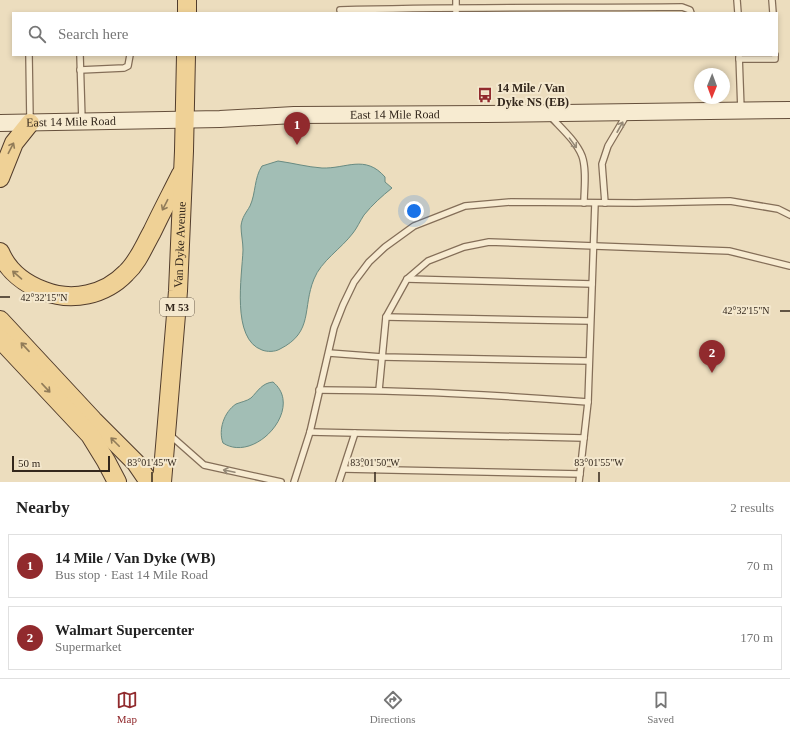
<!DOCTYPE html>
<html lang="en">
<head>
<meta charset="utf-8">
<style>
	body { margin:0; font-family:"Times New Roman",serif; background:#f2f2f2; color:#222 }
	.compass { position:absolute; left:694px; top:68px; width:36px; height:36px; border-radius:50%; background:#fff; box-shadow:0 2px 6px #0003; rotate:181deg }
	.scale { position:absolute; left:12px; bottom:10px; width:98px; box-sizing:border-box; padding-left:4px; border:2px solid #33271c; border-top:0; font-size:11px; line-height:14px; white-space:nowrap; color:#33271c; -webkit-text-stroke:3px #f4e8ce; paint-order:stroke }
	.you { position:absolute; left:414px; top:211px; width:14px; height:14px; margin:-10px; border:3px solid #fff; border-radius:50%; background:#1a73e8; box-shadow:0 0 0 6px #1a73e833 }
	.badge { display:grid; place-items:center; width:26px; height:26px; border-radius:50%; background:#912a2d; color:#fff; font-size:13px; font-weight:700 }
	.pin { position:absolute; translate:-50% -33px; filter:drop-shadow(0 1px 2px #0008) }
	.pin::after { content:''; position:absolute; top:21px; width:14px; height:12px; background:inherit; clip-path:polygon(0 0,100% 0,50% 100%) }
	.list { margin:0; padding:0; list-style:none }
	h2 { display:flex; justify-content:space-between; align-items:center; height:52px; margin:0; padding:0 16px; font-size:17px }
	h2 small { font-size:13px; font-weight:400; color:#767676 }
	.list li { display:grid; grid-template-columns:26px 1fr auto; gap:12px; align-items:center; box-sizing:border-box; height:64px; margin:0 8px 8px; padding:0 8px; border:1px solid #e0e0e0; border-radius:0px }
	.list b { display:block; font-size:15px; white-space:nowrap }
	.list p { margin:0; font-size:13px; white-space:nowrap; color:#767676 }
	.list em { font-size:13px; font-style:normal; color:#767676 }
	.icon { flex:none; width:22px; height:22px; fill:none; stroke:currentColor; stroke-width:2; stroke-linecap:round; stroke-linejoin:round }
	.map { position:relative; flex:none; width:790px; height:482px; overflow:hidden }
	.search { position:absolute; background:#fff; box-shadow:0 2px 6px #0003; left:12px; right:12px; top:12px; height:44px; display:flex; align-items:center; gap:10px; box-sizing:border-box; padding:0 14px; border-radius:0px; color:#767676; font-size:15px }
	.sheet { height:196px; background:#fff }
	nav { display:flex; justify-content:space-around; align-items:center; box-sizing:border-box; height:56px; border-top:1px solid #e0e0e0; background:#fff; font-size:11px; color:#767676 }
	nav a { display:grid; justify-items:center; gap:2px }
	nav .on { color:#912a2d }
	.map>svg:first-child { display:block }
</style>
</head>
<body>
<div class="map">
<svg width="790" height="482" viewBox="0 0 790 482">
	<rect width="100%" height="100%" fill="#ecddbe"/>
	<!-- water -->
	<g fill="#a2beb5" stroke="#698b82">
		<path d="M278,161C293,163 307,167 322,168C346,169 365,154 385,177V182L392,188C382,196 372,205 364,215C360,221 357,228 353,233C341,249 321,261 314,279C302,308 314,332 280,349C275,352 267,352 262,350C231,339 242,276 243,250C243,242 241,234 241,226C242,217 246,213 250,206C256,193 254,178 262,166Z"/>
		<path d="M273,382C305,408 255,464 223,443C218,430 224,412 236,404C241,402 247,401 251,398C258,391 262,383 273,382Z"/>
	</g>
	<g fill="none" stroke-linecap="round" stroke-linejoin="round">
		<!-- lane casing -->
		<g stroke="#846e58" stroke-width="8">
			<g id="lane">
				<polyline points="456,0 456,13"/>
				<polyline points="737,0 738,13"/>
				<polyline points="772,0 773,13"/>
				<path d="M340,10C454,7 568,8 682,7L690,10L691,13"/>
				<polyline points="29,55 30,120"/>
				<polyline points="80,55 82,121"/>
				<polyline points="739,55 741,110"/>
				<polyline points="739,59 775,59 775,55"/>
				<polyline points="80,70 124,68 128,66 130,55"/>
				<path d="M551,117C561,128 576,141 582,156C587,170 584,189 584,203"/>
				<polyline points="605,203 602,164 608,146 627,114"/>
				<polyline points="407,279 592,284"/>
				<polyline points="386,317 590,321"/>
				<polyline points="329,353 382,357 589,361"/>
				<path d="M319,390C409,390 498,395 588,402"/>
				<polyline points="379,390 386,317 407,279 428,261 464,247 489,242 729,251 790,266"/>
				<polyline points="310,432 584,438"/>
				<polyline points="170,435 204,465 281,482"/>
				<polyline points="344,469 580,474"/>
				<polyline points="294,482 310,432 334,328 343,305 354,282 369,262 385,247 414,226 465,206 511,202 636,203 730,201 778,209 790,215"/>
				<polyline points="339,482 355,433"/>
				<polyline points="579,482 588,402 595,203"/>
			</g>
		</g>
		<!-- secondary casing -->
		<g stroke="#654f3b" stroke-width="18">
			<g id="secondary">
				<path id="s1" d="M0,123L220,119L294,115L486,114L790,110"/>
			</g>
		</g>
		<!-- primary casing -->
		<g stroke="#513c2c" stroke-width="20">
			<g id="primary">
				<polyline points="187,13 187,0"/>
				<polyline points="0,178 14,143 30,123"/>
				<path d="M0,252C8,271 25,284 44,291C72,302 105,295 126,273C138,262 144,246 152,232C161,213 171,194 181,174"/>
				<polyline points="0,320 93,420 136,463 149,482"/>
				<polyline points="0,339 90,435 106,461 117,482"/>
				<path id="s2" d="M162,482L178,291L184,151L186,55"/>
			</g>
		</g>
		<!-- lane -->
		<use href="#lane" stroke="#f7ebd1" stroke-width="5.5"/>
		<!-- secondary -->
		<use href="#secondary" stroke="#f7ebd1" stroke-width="16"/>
		<!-- primary -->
		<use href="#primary" stroke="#efd196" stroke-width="18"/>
	</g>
	<!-- one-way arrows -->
	<defs><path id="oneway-shaft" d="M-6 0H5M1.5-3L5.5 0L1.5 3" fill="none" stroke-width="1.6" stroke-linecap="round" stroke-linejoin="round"/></defs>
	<g stroke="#958976">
		<use href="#oneway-shaft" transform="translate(620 127) rotate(-61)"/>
		<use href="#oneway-shaft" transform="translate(573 143) rotate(54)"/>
		<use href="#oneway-shaft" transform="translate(229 471) rotate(-168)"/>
	</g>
	<g stroke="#917c59">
		<use href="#oneway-shaft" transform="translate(11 148) rotate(-63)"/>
		<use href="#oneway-shaft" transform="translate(165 205) rotate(117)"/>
		<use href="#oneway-shaft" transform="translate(17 275) rotate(-139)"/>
		<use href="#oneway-shaft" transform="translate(25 347) rotate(-133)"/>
		<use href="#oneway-shaft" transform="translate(46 388) rotate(47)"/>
		<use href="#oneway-shaft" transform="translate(115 442) rotate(-135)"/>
	</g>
	<!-- ticks -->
	<path fill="none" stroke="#33271c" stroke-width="1.5" d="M0,297H10M780,311H790M152,482V472M375,482V472M599,482V472"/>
	<!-- icons -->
	<defs>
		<g id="bus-bare" transform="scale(1.2)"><path d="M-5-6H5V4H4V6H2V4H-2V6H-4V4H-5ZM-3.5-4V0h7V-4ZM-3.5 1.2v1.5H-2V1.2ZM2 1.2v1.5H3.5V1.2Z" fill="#912a2d" stroke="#f4e8ce" stroke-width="2.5" paint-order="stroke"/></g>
	</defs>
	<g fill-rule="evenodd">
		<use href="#bus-bare" x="485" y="95"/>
	</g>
	<g text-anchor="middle" stroke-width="4" stroke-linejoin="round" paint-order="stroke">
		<!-- shield labels -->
		<rect fill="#f4e8ce" stroke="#6d6151" stroke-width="1" x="160" y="298" width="34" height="18" rx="3"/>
		<g font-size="11" font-weight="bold" fill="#33271c">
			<text x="177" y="311">M 53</text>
		</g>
		<!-- poi labels -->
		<g font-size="12" font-weight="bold" fill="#33271c" stroke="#f4e8ce" text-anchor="start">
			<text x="497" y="92">14 Mile / Van<tspan x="497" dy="14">Dyke NS (EB)</tspan></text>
		</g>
		<!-- street labels -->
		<g font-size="12" fill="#33271c" stroke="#f4e8ce">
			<text dy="4" stroke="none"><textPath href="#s1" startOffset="395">East 14 Mile Road</textPath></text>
			<text dy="4" stroke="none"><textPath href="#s1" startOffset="71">East 14 Mile Road</textPath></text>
			<text dy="4" stroke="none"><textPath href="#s2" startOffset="238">Van Dyke Avenue</textPath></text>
		</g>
	</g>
	<g font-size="10" text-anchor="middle" fill="#33271c" stroke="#f4e8ce" stroke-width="4" stroke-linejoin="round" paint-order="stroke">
		<text x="44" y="301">42°32'15"N</text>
		<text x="746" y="314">42°32'15"N</text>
		<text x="152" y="466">83°01'45"W</text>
		<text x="375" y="466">83°01'50"W</text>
		<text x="599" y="466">83°01'55"W</text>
	</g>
</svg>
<svg class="compass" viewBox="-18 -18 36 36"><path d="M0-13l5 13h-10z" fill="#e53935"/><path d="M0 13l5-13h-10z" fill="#767676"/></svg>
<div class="scale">50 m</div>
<div class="you"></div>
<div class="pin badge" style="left:297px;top:145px">1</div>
<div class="pin badge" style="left:712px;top:373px">2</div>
<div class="search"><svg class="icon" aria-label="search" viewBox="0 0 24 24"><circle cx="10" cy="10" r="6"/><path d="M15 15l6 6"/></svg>Search here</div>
</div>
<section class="sheet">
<h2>Nearby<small>2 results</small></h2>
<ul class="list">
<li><span class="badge">1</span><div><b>14 Mile / Van Dyke (WB)</b><p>Bus stop · East 14 Mile Road</p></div><em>70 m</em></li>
<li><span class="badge">2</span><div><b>Walmart Supercenter</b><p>Supermarket</p></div><em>170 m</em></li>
</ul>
</section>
<nav>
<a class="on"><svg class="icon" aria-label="map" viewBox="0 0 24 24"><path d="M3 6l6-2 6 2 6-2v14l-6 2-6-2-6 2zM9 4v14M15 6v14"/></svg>Map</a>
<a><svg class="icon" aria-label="directions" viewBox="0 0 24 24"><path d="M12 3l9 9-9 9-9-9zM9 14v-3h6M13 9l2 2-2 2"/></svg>Directions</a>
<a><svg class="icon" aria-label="saved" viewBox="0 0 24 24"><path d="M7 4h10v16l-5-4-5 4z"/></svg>Saved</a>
</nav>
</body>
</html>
